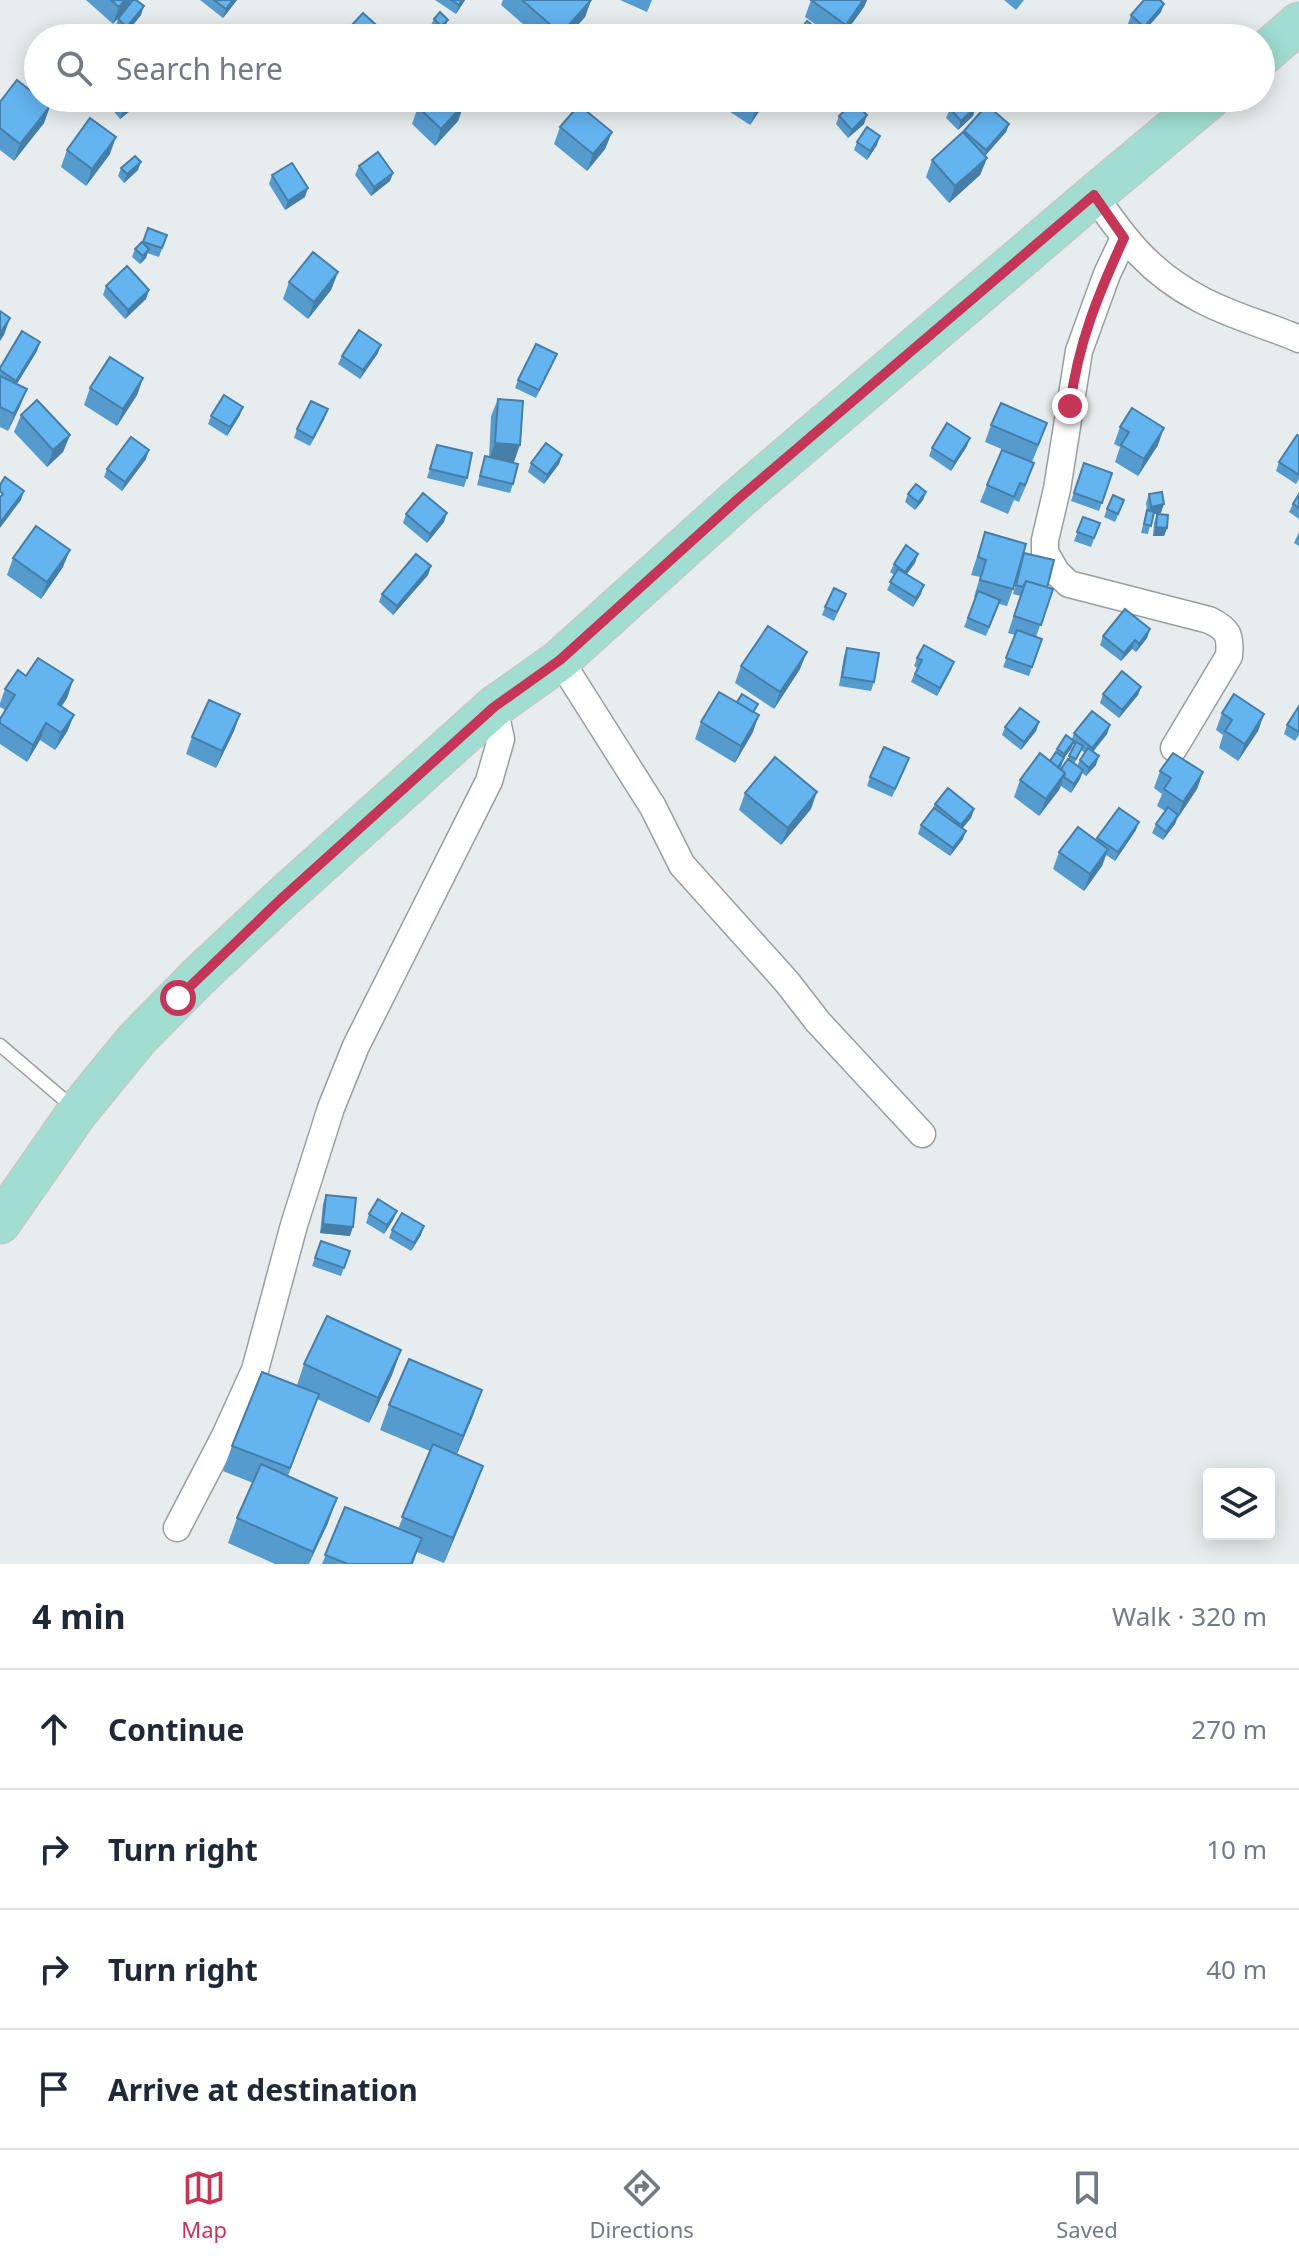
<!DOCTYPE html>
<html lang="en">
<head>
<meta charset="utf-8">
<style>
	body { margin:0; font-family:"Noto Sans",sans-serif; background:#f6f6f7; color:#1f2937 }
	.controls { position:absolute; right:24px; bottom:24px; display:grid; overflow:hidden; border-radius:8px; box-shadow:0 4px 20px #0003 }
	.controls button { width:72px; height:72px; display:grid; place-items:center; padding:0; border:0; border-bottom:2px solid #e0e1e3; background:#fff; color:#1f2937; font:40px sans-serif }
	.stop { position:absolute; width:24px; height:24px; margin:-18px; border:6px solid #c53558; border-radius:50%; background:#fff }
	.stop.end { background:#c53558; border-color:#fff; box-shadow:0 2px 8px #0008 }
	.list { margin:0; padding:0; list-style:none }
	h2 { display:flex; justify-content:space-between; align-items:center; height:104px; margin:0; padding:0 32px; font-size:34px }
	h2 small { font-size:26px; font-weight:400; color:#747a83 }
	.list li { display:grid; grid-template-columns:52px 1fr auto; gap:24px; align-items:center; box-sizing:border-box; height:120px; padding:0 32px; border-top:2px solid #e0e1e3 }
	.list b { display:block; font-size:30px; white-space:nowrap }
	.list em { font-size:26px; font-style:normal; color:#747a83 }
	.icon { flex:none; width:44px; height:44px; fill:none; stroke:currentColor; stroke-width:2; stroke-linecap:round; stroke-linejoin:round }
	.map { position:relative; flex:none; width:1299px; height:1564px; overflow:hidden }
	.search { position:absolute; background:#fff; box-shadow:0 4px 20px #0003; left:24px; right:24px; top:24px; height:88px; display:flex; align-items:center; gap:20px; box-sizing:border-box; padding:0 28px; border-radius:44px; color:#747a83; font-size:30px }
	.sheet { height:584px; background:#fff }
	nav { display:flex; justify-content:space-around; align-items:center; box-sizing:border-box; height:112px; border-top:2px solid #e0e1e3; background:#fff; font-size:22px; color:#747a83 }
	nav a { display:grid; justify-items:center; gap:4px }
	nav .on { color:#c53558 }
	.map>svg:first-child { display:block }
</style>
</head>
<body>
<div class="map">
<svg width="1299" height="1564" viewBox="0 0 1299 1564">
	<rect width="100%" height="100%" fill="#e7edee"/>
	<g fill="none" stroke-linecap="round" stroke-linejoin="round">
		<!-- lane casing -->
		<g stroke="#999e9f" stroke-width="15">
			<polyline id="lane" points="0,1045 75,1109"/>
		</g>
		<!-- street casing -->
		<g stroke="#999e9f" stroke-width="29">
			<g id="street">
				<path d="M1094,195C1125,240 1150,273 1200,299C1231,316 1267,325 1299,339"/>
				<path d="M1124,238L1107,274L1079,351L1057,489L1045,540V553L1050,561L1057,573L1069,584L1209,620C1228,629 1231,635 1229,656L1174,748"/>
				<polyline points="560,660 653,807 682,865 787,982 818,1022 922,1134"/>
				<polyline points="177,1528 225,1436 255,1370 294,1225 331,1108 356,1046 489,781 501,739 494,707"/>
			</g>
		</g>
		<!-- primary casing -->
		<g stroke="#c6c7c7" stroke-width="43">
			<g id="primary">
				<polyline points="1261,56 1299,23"/>
				<polyline points="0,1223 78,1111 137,1039 198,977 280,900 494,707 560,660 738,499 1094,195 1210,98"/>
			</g>
		</g>
		<!-- lane -->
		<use href="#lane" stroke="#fff" stroke-width="12"/>
		<!-- street -->
		<use href="#street" stroke="#fff" stroke-width="26"/>
		<!-- primary -->
		<use href="#primary" stroke="#a1ddd1" stroke-width="40"/>
	</g>
	<!-- wall -->
	<g fill="#569bce" fill-rule="evenodd">
		<polygon points="86,0 136,0 141,15 124,36 115,28 118,19 128,6 113,24"/>
		<polygon points="200,0 237,0 223,18"/>
		<polygon points="435,0 465,0 456,14"/>
		<polygon points="503,0 591,0 585,17 566,38 539,38 501,5"/>
		<polygon points="620,0 652,0 647,12"/>
		<polygon points="811,0 867,0 864,7 842,38 835,38 805,17"/>
		<polygon points="1004,0 1024,0 1016,10"/>
		<polygon points="1161,12 1140,36 1128,24 1131,15"/>
		<polygon points="434,19 448,20 444,28 437,35 430,27"/>
		<polygon points="103,98 146,98 120,119"/>
		<polygon points="723,98 768,98 750,125 721,106"/>
		<polygon points="798,98 824,98 813,111"/>
		<polygon points="0,102 50,106 44,123 14,161 0,150"/>
		<polygon points="464,104 458,121 435,146 412,124 418,107"/>
		<polygon points="950,109 973,116 958,130 946,118"/>
		<polygon points="839,116 864,124 848,138 836,124"/>
		<polygon points="1009,124 1006,132 985,156 987,158 980,175 949,203 926,177 932,160 964,131"/>
		<polygon points="560,127 612,132 605,149 587,171 554,144"/>
		<polygon points="857,142 877,145 867,160 854,150"/>
		<polygon points="67,150 110,154 86,186 61,167"/>
		<polygon points="359,166 393,173 390,181 371,196 355,175"/>
		<polygon points="121,168 138,170 124,183 118,176"/>
		<polygon points="272,175 305,197 285,210 269,184"/>
		<polygon points="167,235 159,257 147,253 146,258 140,264 132,257 135,249 142,242"/>
		<polygon points="338,272 331,290 308,319 283,299 289,282"/>
		<polygon points="106,286 149,290 146,299 125,319 103,295"/>
		<polygon points="37,351 17,384 27,389 20,406 8,431 0,427 0,368"/>
		<polygon points="378,353 360,379 338,364 342,356"/>
		<polygon points="557,354 536,398 515,388 518,380"/>
		<polygon points="143,378 137,395 117,426 84,405 90,388"/>
		<polygon points="498,399 514,462 508,462 513,484 510,493 477,485 485,456 489,457 491,416"/>
		<polygon points="21,415 70,435 63,452 47,467 14,432"/>
		<polygon points="240,415 227,436 208,424 211,416"/>
		<polygon points="325,418 310,446 294,438 297,429"/>
		<polygon points="991,425 1041,440 1032,462 985,442"/>
		<polygon points="1120,427 1158,445 1138,476 1115,462 1120,447 1114,444"/>
		<polygon points="1297,435 1299,479 1296,484 1276,471 1279,462"/>
		<polygon points="437,445 467,478 464,487 427,478"/>
		<polygon points="967,446 951,471 929,456 932,448"/>
		<polygon points="562,455 559,464 544,484 528,472 531,463"/>
		<polygon points="146,459 122,491 104,477 107,469"/>
		<polygon points="1084,463 1112,473 1099,511 1071,501"/>
		<polygon points="1028,481 1019,502 1014,500 1008,514 980,502 987,485"/>
		<polygon points="926,492 923,500 915,510 905,502 908,494"/>
		<polygon points="1149,494 1161,513 1153,514 1148,534 1141,533 1147,510 1146,503"/>
		<polygon points="1299,494 1299,519 1289,512 1293,504"/>
		<polygon points="1121,508 1115,522 1104,517 1107,509"/>
		<polygon points="406,514 444,522 427,543 403,523"/>
		<polygon points="1157,514 1167,528 1164,536 1153,536 1154,523"/>
		<polygon points="1083,517 1100,523 1091,547 1074,541"/>
		<polygon points="985,532 1013,589 1007,606 999,604 986,636 964,627 976,597 974,597 980,577 971,575"/>
		<polygon points="1299,532 1299,546 1294,543"/>
		<polygon points="1024,553 1047,588 1053,589 1036,637 1042,639 1029,676 1003,667 1015,635 1008,633 1020,596 1013,594"/>
		<polygon points="13,558 63,567 41,599 7,575"/>
		<polygon points="915,563 906,574 921,594 913,607 887,590 894,575 890,572 894,564"/>
		<polygon points="431,566 428,575 393,615 379,602 382,594"/>
		<polygon points="846,594 834,621 822,615 825,607"/>
		<polygon points="1150,629 1147,638 1136,652 1132,649 1121,661 1100,645 1103,636"/>
		<polygon points="847,648 874,682 871,691 839,686 844,656"/>
		<polygon points="917,658 954,662 951,670 937,696 911,682 917,668 914,666"/>
		<polygon points="741,666 800,669 774,709 735,683"/>
		<polygon points="26,676 73,680 67,698 61,707 74,715 67,732 55,750 40,740 27,762 0,744 0,719 5,710 0,707 0,703 5,689"/>
		<polygon points="1141,687 1138,695 1119,718 1100,703 1103,694"/>
		<polygon points="1299,706 1299,735 1295,741 1284,734 1287,725"/>
		<polygon points="1222,713 1264,714 1258,731 1238,761 1219,748 1223,735 1216,730"/>
		<polygon points="240,714 234,731 216,768 186,754 192,737"/>
		<polygon points="701,722 753,732 735,763 695,739"/>
		<polygon points="1039,722 1036,731 1021,750 1002,735 1005,727"/>
		<path d="M1110,725L1107,734L1093,752L1096,765L1086,776L1082,773L1080,779L1071,793L1061,786L1059,790L1039,816L1014,797L1020,780L1050,761L1057,749L1072,739L1074,733ZM1073,744L1075,745L1068,760L1061,769L1060,768L1064,758L1071,749ZM1081,750L1085,753L1080,760L1077,766L1074,764Z"/>
		<polygon points="906,767 892,797 867,786 870,777"/>
		<polygon points="1160,771 1203,772 1197,789 1177,819 1175,824 1163,840 1152,833 1156,824 1165,811 1157,806 1162,794 1154,788"/>
		<polygon points="745,793 811,809 781,845 739,810"/>
		<polygon points="935,804 974,809 971,818 962,828 963,839 950,856 918,834 921,825 932,810"/>
		<polygon points="1136,830 1115,861 1106,855 1102,866 1084,891 1053,869 1059,852 1096,841 1097,838"/>
		<polygon points="326,1195 350,1236 320,1233 323,1204"/>
		<polygon points="397,1211 393,1220 384,1234 366,1223 369,1214"/>
		<polygon points="392,1230 421,1235 411,1251 389,1238"/>
		<polygon points="321,1241 350,1251 341,1276 312,1266"/>
		<polygon points="401,1350 392,1375 369,1423 317,1399 288,1476 328,1523 309,1564 275,1564 228,1543 237,1518 253,1483 223,1471 232,1446 297,1385 304,1364"/>
		<polygon points="482,1390 457,1454 474,1491 444,1563 417,1552 413,1564 322,1564 345,1507 398,1529 430,1451 380,1430 389,1405"/>
	</g>
	<!-- shaded-wall -->
	<g fill="#467ea8">
		<polygon points="125,0 134,0 113,24 119,7"/>
		<polygon points="233,0 237,0 223,18 226,9"/>
		<polygon points="462,0 465,0 456,14 459,5"/>
		<polygon points="591,0 585,17 566,38 559,38 561,34"/>
		<polygon points="863,0 867,0 864,7 841,38 846,25"/>
		<polygon points="1164,4 1161,12 1140,36 1144,27"/>
		<polygon points="144,6 141,15 124,36 127,27"/>
		<polygon points="448,20 444,28 437,35 441,26"/>
		<polygon points="131,98 146,98 120,119 126,102"/>
		<polygon points="763,98 768,98 750,125 757,108"/>
		<polygon points="820,98 824,98 813,111 816,102"/>
		<polygon points="464,104 458,121 435,146 441,129"/>
		<polygon points="50,106 44,123 14,161 20,144"/>
		<polygon points="976,107 973,116 958,130 961,121"/>
		<polygon points="867,115 864,124 848,138 852,130"/>
		<polygon points="1009,124 1006,132 983,158 986,150"/>
		<polygon points="612,132 605,149 587,171 593,154"/>
		<polygon points="880,136 877,145 867,160 870,151"/>
		<polygon points="116,137 110,154 86,186 92,169"/>
		<polygon points="987,158 980,175 949,203 955,186"/>
		<polygon points="141,162 138,170 124,183 127,174"/>
		<polygon points="393,173 390,181 371,196 374,187"/>
		<polygon points="308,188 305,197 285,210 288,201"/>
		<polygon points="149,249 146,258 140,264 143,256"/>
		<polygon points="338,272 331,290 308,319 314,302"/>
		<polygon points="149,290 146,299 125,319 128,310"/>
		<polygon points="10,318 4,335 0,341 0,334"/>
		<polygon points="40,342 37,351 13,390 16,381"/>
		<polygon points="381,345 378,353 360,379 363,370"/>
		<polygon points="143,378 137,395 117,426 123,409"/>
		<polygon points="27,389 20,406 8,431 14,414"/>
		<polygon points="243,407 240,415 227,436 230,427"/>
		<polygon points="1164,428 1158,445 1138,476 1144,459"/>
		<polygon points="70,435 63,452 47,467 53,450"/>
		<polygon points="970,438 967,446 951,471 954,462"/>
		<polygon points="495,443 520,445 514,462 489,460"/>
		<polygon points="149,450 146,459 122,491 125,482"/>
		<polygon points="562,455 559,464 544,484 547,475"/>
		<polygon points="24,491 21,500 0,528 0,523"/>
		<polygon points="926,492 923,500 915,510 918,502"/>
		<polygon points="1164,504 1161,513 1148,515 1151,507"/>
		<polygon points="447,513 444,522 427,543 430,534"/>
		<polygon points="1156,527 1167,528 1164,536 1153,536"/>
		<polygon points="70,550 63,567 41,599 47,582"/>
		<polygon points="918,554 915,563 902,581 905,572"/>
		<polygon points="431,566 428,575 393,615 397,606"/>
		<polygon points="924,585 921,594 913,607 916,598"/>
		<polygon points="1150,629 1147,638 1136,652 1139,644"/>
		<polygon points="1135,640 1132,649 1121,661 1124,653"/>
		<polygon points="807,652 800,669 774,709 780,692"/>
		<polygon points="954,662 951,670 937,696 940,688"/>
		<polygon points="73,680 67,698 52,721 58,704"/>
		<polygon points="1141,687 1138,695 1119,718 1122,710"/>
		<polygon points="240,714 234,731 216,768 222,751"/>
		<polygon points="1264,714 1258,731 1238,761 1245,744"/>
		<polygon points="74,715 67,732 55,750 61,733"/>
		<polygon points="759,715 753,732 735,763 741,746"/>
		<polygon points="1039,722 1036,731 1021,750 1024,742"/>
		<polygon points="46,723 40,740 27,762 33,745"/>
		<polygon points="1110,725 1107,734 1089,756 1092,748"/>
		<polygon points="1074,741 1071,749 1064,758 1061,767 1052,779 1064,754"/>
		<polygon points="1099,756 1096,765 1086,776 1089,768"/>
		<polygon points="1083,770 1080,779 1071,793 1074,784"/>
		<polygon points="1203,772 1197,789 1177,819 1183,802"/>
		<polygon points="1065,773 1059,790 1039,816 1046,799"/>
		<polygon points="817,792 811,809 781,845 788,828"/>
		<polygon points="974,809 971,818 958,834 961,825"/>
		<polygon points="1178,815 1175,824 1163,840 1166,832"/>
		<polygon points="1139,822 1136,830 1115,861 1118,852"/>
		<polygon points="966,831 963,839 950,856 953,848"/>
		<polygon points="1108,849 1102,866 1084,891 1090,874"/>
		<polygon points="397,1211 393,1220 384,1234 387,1225"/>
		<polygon points="323,1224 353,1227 350,1236 320,1233"/>
		<polygon points="424,1226 421,1235 411,1251 414,1243"/>
		<polygon points="401,1350 392,1375 369,1423 378,1398"/>
		<polygon points="482,1390 473,1416 454,1461 463,1436"/>
		<polygon points="483,1466 474,1491 444,1563 453,1538"/>
		<polygon points="337,1498 328,1523 308,1564 313,1552"/>
	</g>
	<!-- building -->
	<g fill="#64b4f0" stroke="#467ea8" stroke-width="2">
		<polygon points="111,0 125,0 119,7"/>
		<polygon points="133,0 136,0 144,6 127,27 118,19"/>
		<polygon points="214,0 233,0 226,9"/>
		<polygon points="451,0 462,0 459,5"/>
		<polygon points="522,0 591,0 561,34"/>
		<polygon points="811,0 863,0 846,25"/>
		<polygon points="1144,0 1160,0 1164,4 1144,27 1131,15"/>
		<polygon points="440,12 448,20 441,26 434,19"/>
		<polygon points="363,13 385,33 380,38 340,38"/>
		<polygon points="807,21 829,38 794,38"/>
		<polygon points="690,28 702,36 701,38 684,38"/>
		<polygon points="17,80 50,106 20,144 0,128 0,102"/>
		<polygon points="427,98 458,98 464,104 441,129 418,107"/>
		<polygon points="741,98 763,98 757,108"/>
		<polygon points="962,98 967,98 976,107 961,121 950,109"/>
		<polygon points="854,102 867,115 852,130 839,116"/>
		<polygon points="579,105 612,132 593,154 560,127"/>
		<polygon points="987,105 1009,124 986,150 964,131"/>
		<polygon points="90,118 116,137 92,169 67,150"/>
		<polygon points="867,127 880,136 870,151 857,142"/>
		<polygon points="963,132 987,158 955,186 932,160"/>
		<polygon points="378,152 393,173 374,187 359,166"/>
		<polygon points="135,156 141,162 127,174 121,168"/>
		<polygon points="292,163 308,188 288,201 272,175"/>
		<polygon points="148,228 167,235 162,248 143,242"/>
		<polygon points="142,242 149,249 143,256 135,249"/>
		<polygon points="313,252 338,272 314,302 289,282"/>
		<polygon points="127,266 149,290 128,310 106,286"/>
		<polygon points="0,311 10,318 0,334"/>
		<polygon points="359,330 381,345 363,370 342,356"/>
		<polygon points="22,331 40,342 16,381 0,370 0,368"/>
		<polygon points="536,344 557,354 539,390 518,380"/>
		<polygon points="110,357 143,378 123,409 90,388"/>
		<polygon points="0,376 27,389 14,414 0,407"/>
		<polygon points="224,395 243,407 230,427 211,416"/>
		<polygon points="498,399 523,401 520,445 495,443"/>
		<polygon points="37,400 70,435 53,450 21,415"/>
		<polygon points="311,401 328,409 313,438 297,429"/>
		<polygon points="1001,403 1047,423 1038,445 991,425"/>
		<polygon points="1132,408 1164,428 1144,459 1121,445 1129,432 1120,427"/>
		<polygon points="947,423 970,438 954,462 932,448"/>
		<polygon points="1297,435 1299,436 1299,475 1279,462"/>
		<polygon points="131,437 149,450 125,482 107,469"/>
		<polygon points="546,443 562,455 547,475 531,463"/>
		<polygon points="437,445 472,453 467,478 430,469"/>
		<polygon points="1002,450 1034,463 1025,485 1020,483 1014,497 987,485"/>
		<polygon points="485,456 518,464 513,484 480,476"/>
		<polygon points="1084,463 1112,473 1102,503 1074,493"/>
		<polygon points="5,477 24,491 0,523 0,497 3,494 0,491 0,485"/>
		<polygon points="916,484 926,492 918,502 908,494"/>
		<polygon points="1162,492 1164,504 1151,507 1149,494"/>
		<polygon points="423,493 447,513 430,534 406,514"/>
		<polygon points="1299,494 1299,508 1293,504"/>
		<polygon points="1113,495 1124,500 1118,514 1107,509"/>
		<polygon points="1147,510 1154,512 1151,526 1144,524"/>
		<polygon points="1157,514 1168,515 1167,528 1156,527"/>
		<polygon points="1083,517 1100,523 1094,538 1077,532"/>
		<polygon points="36,526 70,550 47,582 13,558"/>
		<polygon points="985,532 1026,544 1013,589 980,580 986,560 978,557"/>
		<polygon points="906,545 918,554 905,572 894,564"/>
		<polygon points="1024,553 1054,560 1047,588 1026,581 1023,587 1016,585"/>
		<polygon points="416,554 431,566 397,606 382,594"/>
		<polygon points="898,569 924,585 916,598 890,582"/>
		<polygon points="1026,581 1053,589 1041,625 1014,616"/>
		<polygon points="834,588 846,594 837,612 825,607"/>
		<polygon points="978,591 1000,600 989,627 968,618"/>
		<polygon points="1125,609 1150,629 1139,644 1135,640 1124,653 1103,636"/>
		<polygon points="768,626 807,652 780,692 741,666"/>
		<polygon points="1017,630 1042,639 1032,667 1006,658"/>
		<polygon points="924,645 954,662 940,688 915,674 922,660 917,658"/>
		<polygon points="847,648 879,653 874,682 842,677"/>
		<polygon points="38,658 73,680 58,704 74,715 61,733 46,723 33,745 0,723 0,719 15,695 5,689 18,670 26,676"/>
		<polygon points="1122,671 1141,687 1122,710 1103,694"/>
		<polygon points="719,692 759,715 741,746 701,722"/>
		<polygon points="742,694 758,704 753,712 737,702"/>
		<polygon points="1234,694 1264,714 1245,744 1225,731 1232,720 1222,713"/>
		<polygon points="209,700 240,714 222,751 192,737"/>
		<polygon points="1299,706 1299,732 1287,725"/>
		<polygon points="1020,708 1039,722 1024,742 1005,727"/>
		<polygon points="1092,711 1110,725 1092,748 1074,733"/>
		<polygon points="1066,735 1074,741 1064,754 1057,749"/>
		<polygon points="1076,742 1083,746 1076,759 1069,756"/>
		<polygon points="884,747 909,758 895,789 870,777"/>
		<polygon points="1088,748 1099,756 1089,768 1080,760"/>
		<polygon points="1056,752 1064,758 1058,767 1050,761"/>
		<polygon points="1040,753 1065,773 1046,799 1020,780"/>
		<polygon points="1173,753 1203,772 1183,802 1164,789 1171,778 1160,771"/>
		<polygon points="775,757 817,792 788,828 745,793"/>
		<polygon points="1068,759 1083,770 1074,784 1064,777 1065,773 1061,769"/>
		<polygon points="948,788 974,809 961,825 935,804"/>
		<polygon points="1168,807 1178,815 1166,832 1156,824"/>
		<polygon points="934,808 966,831 953,848 921,825"/>
		<polygon points="1119,808 1139,822 1118,852 1097,838"/>
		<polygon points="1078,827 1108,849 1090,874 1059,852"/>
		<polygon points="326,1195 356,1198 353,1227 323,1224"/>
		<polygon points="378,1199 397,1211 387,1225 369,1214"/>
		<polygon points="402,1213 424,1226 414,1243 392,1230"/>
		<polygon points="321,1241 350,1251 344,1268 315,1258"/>
		<polygon points="327,1316 401,1350 378,1398 304,1364"/>
		<polygon points="409,1359 482,1390 463,1436 389,1405"/>
		<polygon points="262,1372 319,1394 290,1468 232,1446"/>
		<polygon points="433,1444 483,1466 453,1538 402,1517"/>
		<polygon points="261,1464 337,1498 313,1552 237,1518"/>
		<polygon points="345,1507 422,1538 411,1564 348,1564 325,1555"/>
	</g>
	<g fill="none" stroke-linecap="round" stroke-linejoin="round">
		<!-- route -->
		<path stroke="#c53558" stroke-width="10" d="M178,998L280,900L494,707L560,660L738,499L1094,195L1124,238C1098,295 1078,343 1070,406"/>
	</g>
</svg>
<div class="controls">
<button><svg class="icon" aria-label="layers" viewBox="0 0 24 24"><path d="M12 4l9 5-9 5-9-5zM3 14l9 5 9-5"/></svg></button>
</div>
<div class="stop" style="left:178px;top:998px"></div>
<div class="stop end" style="left:1070px;top:406px"></div>
<div class="search"><svg class="icon" aria-label="search" viewBox="0 0 24 24"><circle cx="10" cy="10" r="6"/><path d="M15 15l6 6"/></svg>Search here</div>
</div>
<section class="sheet">
<h2>4 min<small>Walk · 320 m</small></h2>
<ul class="list">
<li><svg class="icon" aria-label="ahead" viewBox="0 0 24 24"><path d="M12 20V5M6 11l6-6 6 6"/></svg><div><b>Continue</b></div><em>270 m</em></li>
<li><svg class="icon" aria-label="right" viewBox="0 0 24 24"><path d="M7 20v-9h11M14 6l5 5-5 5"/></svg><div><b>Turn right</b></div><em>10 m</em></li>
<li><svg class="icon" aria-label="right" viewBox="0 0 24 24"><path d="M7 20v-9h11M14 6l5 5-5 5"/></svg><div><b>Turn right</b></div><em>40 m</em></li>
<li><svg class="icon" aria-label="arrive" viewBox="0 0 24 24"><path d="M6 21V4h12l-3 4 3 4H6"/></svg><div><b>Arrive at destination</b></div></li>
</ul>
</section>
<nav>
<a class="on"><svg class="icon" aria-label="map" viewBox="0 0 24 24"><path d="M3 6l6-2 6 2 6-2v14l-6 2-6-2-6 2zM9 4v14M15 6v14"/></svg>Map</a>
<a><svg class="icon" aria-label="directions" viewBox="0 0 24 24"><path d="M12 3l9 9-9 9-9-9zM9 14v-3h6M13 9l2 2-2 2"/></svg>Directions</a>
<a><svg class="icon" aria-label="saved" viewBox="0 0 24 24"><path d="M7 4h10v16l-5-4-5 4z"/></svg>Saved</a>
</nav>
</body>
</html>
